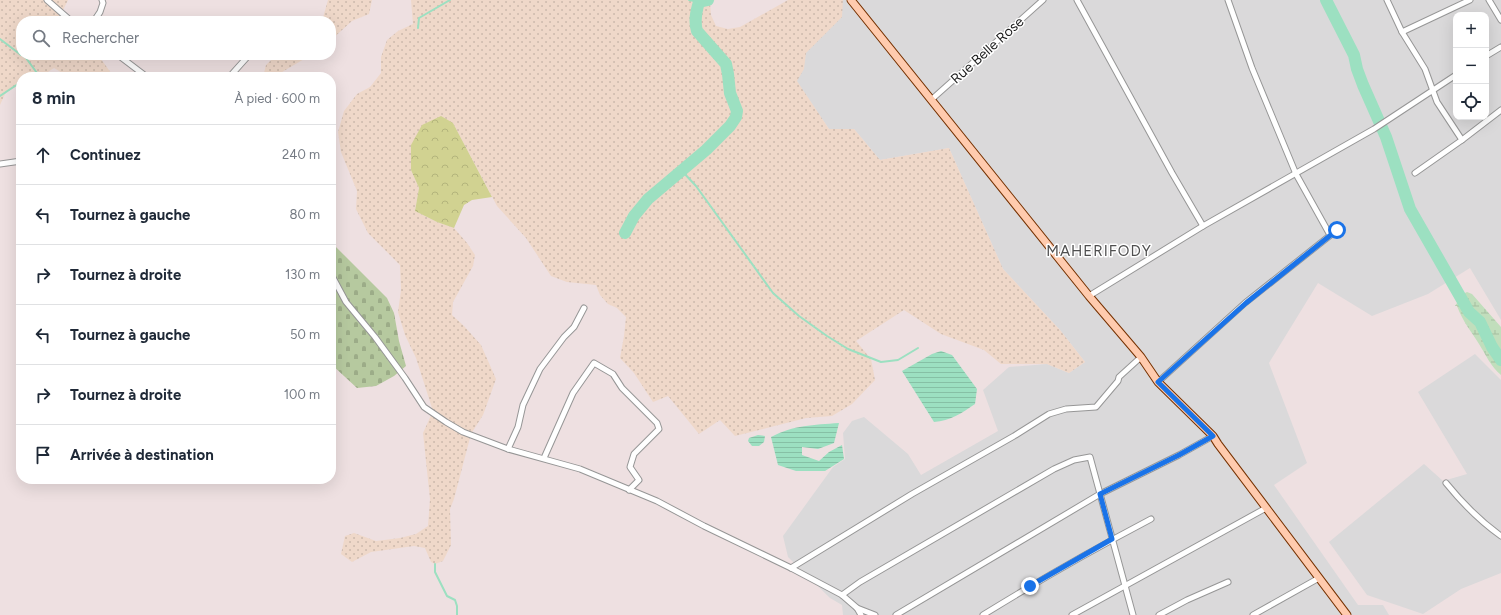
<!DOCTYPE html>
<html lang="fr">
<head>
<meta charset="utf-8">
<style>
	body { margin:0; font-family:Figtree,sans-serif; background:#f6f6f7; color:#1f2937 }
	.controls { position:absolute; right:12px; top:12px; display:grid; overflow:hidden; border-radius:8px; box-shadow:0 4px 16px #0002 }
	.controls button { width:36px; height:36px; display:grid; place-items:center; padding:0; border:0; border-bottom:1px solid #e0e1e3; background:#fff; color:#1f2937; font:20px sans-serif }
	.stop { position:absolute; width:12px; height:12px; margin:-9px; border:3px solid #1a73e8; border-radius:50%; background:#fff }
	.stop.end { background:#1a73e8; border-color:#fff; box-shadow:0 1px 4px #0008 }
	.list { margin:0; padding:0; list-style:none }
	h2 { display:flex; justify-content:space-between; align-items:center; height:52px; margin:0; padding:0 16px; font-size:17px }
	h2 small { font-size:13px; font-weight:400; color:#747a83 }
	.list li { display:grid; grid-template-columns:26px 1fr auto; gap:12px; align-items:center; box-sizing:border-box; height:60px; padding:0 16px; border-top:1px solid #e0e1e3 }
	.list b { display:block; font-size:15px; white-space:nowrap }
	.list em { font-size:13px; font-style:normal; color:#747a83 }
	.icon { flex:none; width:22px; height:22px; fill:none; stroke:currentColor; stroke-width:2; stroke-linecap:round; stroke-linejoin:round }
	.map { position:relative; flex:none; width:1501px; height:615px; overflow:hidden }
	.search { position:absolute; background:#fff; box-shadow:0 4px 16px #0002; left:16px; top:16px; width:320px; height:44px; display:flex; align-items:center; gap:10px; box-sizing:border-box; padding:0 14px; border-radius:16px; color:#747a83; font-size:15px }
	.panel { position:absolute; background:#fff; box-shadow:0 4px 16px #0002; left:16px; top:72px; width:320px; height:412px; border-radius:16px }
	.map>svg:first-child { display:block }
</style>
</head>
<body>
<div class="map">
<svg width="1501" height="615" viewBox="0 0 1501 615">
	<defs>
		<pattern id="farmland-dots" width="8" height="8" patternUnits="userSpaceOnUse"><rect width="8" height="8" fill="#efd8c9"/><path d="M2 2h.1M6 6h.1" fill="none" stroke="#ccb9ac" stroke-width="1.8" stroke-linecap="round"/></pattern>
		<pattern id="forest-crowns" width="20" height="18" patternUnits="userSpaceOnUse"><rect width="20" height="18" fill="#d1d291"/><path d="M2 6a3 3 0 1 1 6 0M12 15a3 3 0 1 1 6 0" fill="none" stroke="#b3b47c"/></pattern>
		<pattern id="wetland-marsh" width="20" height="14" patternUnits="userSpaceOnUse"><rect width="20" height="14" fill="#c1debc"/><path d="M1 5h8M5 5V1M11 12h8M15 12V8" fill="none" stroke="#a5bea1"/></pattern>
		<pattern id="cemetery-stones" width="16" height="16" patternUnits="userSpaceOnUse"><rect width="16" height="16" fill="#b6c99f"/><path d="M2 7V4a2 2 0 0 1 4 0v3zM10 15v-3a2 2 0 0 1 4 0v3z" fill="#9cac88"/></pattern>
		<pattern id="water-rules" width="6" height="5" patternUnits="userSpaceOnUse"><rect width="6" height="5" fill="#9ce0c1"/><path d="M0 2.5h6" fill="none" stroke="#86c0a5"/></pattern>
	</defs>
	<rect width="100%" height="100%" fill="#eee0e1"/>
	<!-- residential -->
	<g fill="#dad9da" fill-rule="evenodd">
		<path d="M835,0H1501V320L1470,268L1428,294L1372,316L1318,283L1269,363L1307,463L1274,485L1358,605H1383L1389,615H843L842,605L830,598L788,557L783,536L833,467L845,459L843,433L852,421L864,417L908,454L921,475L998,431L983,390L1009,367L1047,364L1069,373L1085,362L1060,330L1003,269L949,148L880,160L854,129H829L796,81L788,46ZM1456,15H1486V117H1456Z"/>
		<polygon points="1475,354 1501,380 1501,573 1461,589 1423,614 1367,595 1329,542 1424,464 1443,481 1467,474 1418,392"/>
	</g>
	<!-- farmland -->
	<g fill="url(#farmland-dots)">
		<polygon points="0,0 68,0 63,10 72,21 21,21 21,55 98,55 114,77 69,77 54,68 40,77 21,77 21,84 6,92 0,105"/>
		<polygon points="328,0 372,0 369,14 352,21 331,40 331,21 322,21"/>
		<polygon points="411,0 715,0 710,3 711,15 716,26 728,29 740,27 788,0 843,0 842,17 806,53 804,69 797,81 829,129 854,129 880,160 949,148 1003,269 1060,330 1085,362 1069,373 1047,364 1001,364 984,350 941,334 904,310 856,341 871,359 875,380 852,404 832,416 806,418 735,436 720,420 699,434 668,396 653,402 634,373 620,358 624,336 626,317 617,308 608,304 600,295 596,285 567,282 551,276 526,238 497,206 453,123 411,170 419,188 415,211 437,222 454,228 467,243 475,255 473,266 453,302 452,315 464,326 481,345 496,379 483,415 471,434 454,499 450,509 451,545 443,561 435,564 431,562 425,548 414,546 371,552 352,562 341,554 345,536 354,533 376,541 400,538 416,534 428,526 430,499 423,433 433,411 416,358 405,335 398,312 401,290 400,265 368,233 356,209 357,191 341,152 338,132 344,111 357,94 370,87 381,73 381,57 387,40 398,31 413,24"/>
		<polygon points="276,55 311,55 282,72 279,77 263,77 266,65"/>
	</g>
	<!-- forest -->
	<polygon fill="url(#forest-crowns)" points="441,116 453,123 492,197 472,200 464,205 454,228 437,222 415,211 419,188 411,170 411,145 422,125"/>
	<!-- wetland -->
	<path fill="url(#wetland-marsh)" d="M1467,292L1472,294L1501,327V375C1491,367 1486,355 1479,344C1471,331 1463,322 1457,306H1455L1463,294Z"/>
	<!-- cemetery -->
	<polygon fill="url(#cemetery-stones)" points="334,245 387,298 394,313 399,341 406,366 394,376 376,386 357,388 331,364 331,246"/>
	<!-- water -->
	<g fill="url(#water-rules)">
		<path d="M941,351L952,355L977,389L975,404C962,413 950,421 934,422L902,371L932,354Z"/>
		<path d="M839,423L834,443L818,449L802,447V455L819,461L829,452L842,445L844,459L825,471H796L778,465L771,437C794,425 813,425 839,423Z"/>
		<polygon points="758,435 765,436 764,442 759,446 752,446 748,441 749,438"/>
	</g>
	<g fill="none" stroke-linecap="round" stroke-linejoin="round">
		<!-- stream -->
		<g stroke="#9ce0c1" stroke-width="2">
			<polyline points="689,0 699,2"/>
			<polyline points="418,28 419,18 450,0"/>
			<polyline points="0,39 21,55"/>
			<polyline points="22,55 26,58 37,73 31,77"/>
			<polyline points="0,96 21,82"/>
			<polyline points="682,171 696,186 773,293 799,316 827,336 848,349 881,362 898,360 918,348"/>
			<polyline points="435,564 435,572 447,596 455,600 457,606 457,615"/>
		</g>
		<!-- river -->
		<g stroke="#9ce0c1" stroke-width="12">
			<polyline points="1326,0 1354,55 1357,69 1363,85 1386,137 1410,209 1469,312 1480,322 1492,347 1501,360"/>
			<path d="M625,233L634,216L648,199L706,150L730,126L736,117L737,111L730,93L728,74L726,64L697,31C694,21 696,12 699,2L708,0"/>
		</g>
		<!-- street casing -->
		<g stroke="#969696" stroke-width="7">
			<g id="street">
				<polyline points="47,0 71,21"/>
				<polyline points="1077,0 1172,173 1203,226"/>
				<polyline points="1228,0 1252,68 1296,174 1330,235"/>
				<polyline points="1387,0 1402,32 1425,69 1437,102 1462,140"/>
				<polyline points="1489,0 1501,20"/>
				<polyline points="94,21 100,12 103,3 102,0"/>
				<polyline points="1402,32 1470,0"/>
				<polyline points="118,55 147,77"/>
				<polyline points="1486,56 1501,47"/>
				<polyline points="232,77 232,74 249,55"/>
				<polyline points="931,100 1043,0"/>
				<polyline points="0,164 21,161"/>
				<polyline points="1415,173 1462,140 1501,110"/>
				<polyline points="331,274 346,302 375,337 405,378 424,407 446,422 463,432 508,449 580,469 657,501 704,526 791,568 842,595 857,608 861,615"/>
				<polyline points="1089,296 1203,226 1374,129 1456,75"/>
				<polyline points="1158,382 1245,303 1337,230"/>
				<polyline points="508,449 518,427 523,405 540,369 564,337 574,327 584,308"/>
				<polyline points="544,458 573,393 594,363 613,374 622,388 657,423 659,429 634,454 630,467 639,480 629,490"/>
				<path d="M1446,483C1463,504 1480,521 1501,536"/>
				<polyline points="791,568 912,494 1014,436 1049,414 1066,409 1096,407 1118,381 1119,377 1141,357"/>
				<polyline points="842,595 860,582 1054,469 1074,460 1090,457 1133,615"/>
				<polyline points="857,608 875,615"/>
				<polyline points="896,615 1100,494 1179,455 1213,436"/>
				<path d="M983,615C1038,581 1094,549 1151,519"/>
				<polyline points="1072,615 1266,508"/>
				<polyline points="1159,615 1187,600 1228,582"/>
				<polyline points="1253,615 1319,578"/>
			</g>
		</g>
		<!-- secondary casing -->
		<g stroke="#763100" stroke-width="9">
			<polyline id="secondary" points="851,0 1089,296 1141,357 1158,382 1213,436 1218,444 1347,615"/>
		</g>
		<!-- street -->
		<use href="#street" stroke="#fff" stroke-width="5"/>
		<!-- secondary -->
		<use href="#secondary" stroke="#ffcbae" stroke-width="7"/>
	</g>
	<g fill="none" stroke-linecap="round" stroke-linejoin="round">
		<!-- route -->
		<polyline stroke="#1a73e8" stroke-width="5" points="1030,586 1112,539 1100,494 1179,455 1213,436 1158,382 1246,303 1337,230"/>
	</g>
	<g text-anchor="middle" stroke-width="3" stroke-linejoin="round" paint-order="stroke">
		<!-- street labels -->
		<g font-size="14" fill="#1c1c1c" stroke="#fff">
			<text transform="translate(987 50) rotate(-42)" y="5">Rue Belle Rose</text>
		</g>
		<!-- neighbourhood labels -->
		<g font-size="15" letter-spacing="1" fill="#4f4f4f" stroke="#fff">
			<text x="1099" y="256">MAHERIFODY</text>
		</g>
	</g>
</svg>
<div class="controls">
<button>+</button>
<button>−</button>
<button><svg class="icon" aria-label="locate" viewBox="0 0 24 24"><circle cx="12" cy="12" r="6"/><path d="M12 2v4M12 18v4M2 12h4M18 12h4"/></svg></button>
</div>
<div class="stop" style="left:1337px;top:230px"></div>
<div class="stop end" style="left:1030px;top:586px"></div>
<div class="search"><svg class="icon" aria-label="search" viewBox="0 0 24 24"><circle cx="10" cy="10" r="6"/><path d="M15 15l6 6"/></svg>Rechercher</div>
<section class="panel">
<h2>8 min<small>À pied · 600 m</small></h2>
<ul class="list">
<li><svg class="icon" aria-label="ahead" viewBox="0 0 24 24"><path d="M12 20V5M6 11l6-6 6 6"/></svg><div><b>Continuez</b></div><em>240 m</em></li>
<li><svg class="icon" aria-label="left" viewBox="0 0 24 24"><path d="M17 20v-9H6M10 6l-5 5 5 5"/></svg><div><b>Tournez à gauche</b></div><em>80 m</em></li>
<li><svg class="icon" aria-label="right" viewBox="0 0 24 24"><path d="M7 20v-9h11M14 6l5 5-5 5"/></svg><div><b>Tournez à droite</b></div><em>130 m</em></li>
<li><svg class="icon" aria-label="left" viewBox="0 0 24 24"><path d="M17 20v-9H6M10 6l-5 5 5 5"/></svg><div><b>Tournez à gauche</b></div><em>50 m</em></li>
<li><svg class="icon" aria-label="right" viewBox="0 0 24 24"><path d="M7 20v-9h11M14 6l5 5-5 5"/></svg><div><b>Tournez à droite</b></div><em>100 m</em></li>
<li><svg class="icon" aria-label="arrive" viewBox="0 0 24 24"><path d="M6 21V4h12l-3 4 3 4H6"/></svg><div><b>Arrivée à destination</b></div></li>
</ul>
</section>
</div>
</body>
</html>
